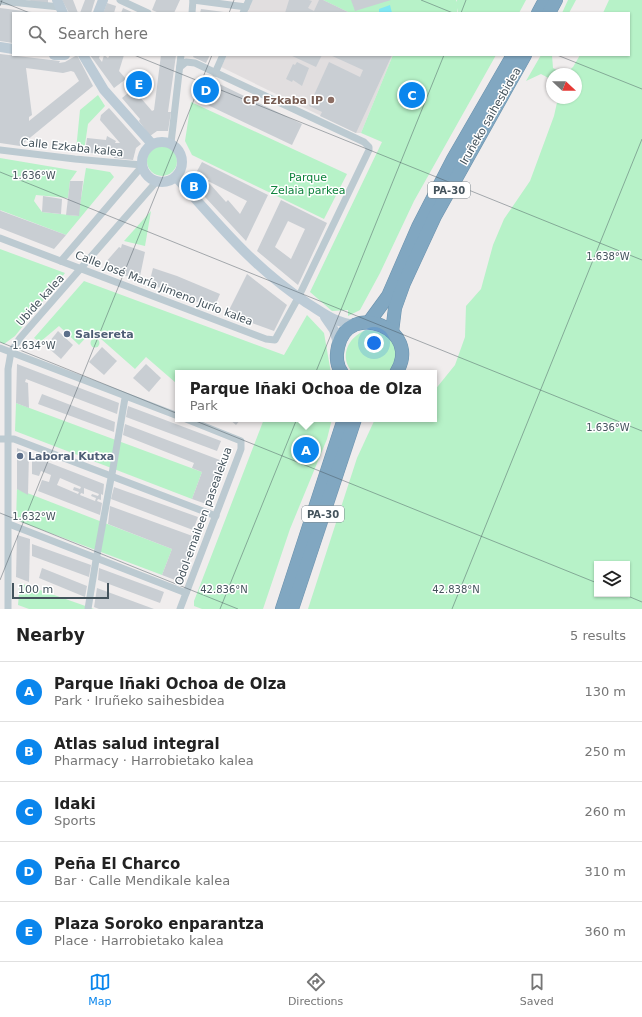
<!DOCTYPE html>
<html lang="en">
<head>
<meta charset="utf-8">
<style>
	body { margin:0; font-family:"DejaVu Sans",sans-serif; background:#f2f2f2; color:#222 }
	.controls { position:absolute; right:12px; bottom:12px; display:grid; overflow:hidden; border-radius:0px; box-shadow:0 1px 3px #0004 }
	.controls button { width:36px; height:36px; display:grid; place-items:center; padding:0; border:0; border-bottom:1px solid #e0e0e0; background:#fff; color:#222; font:20px sans-serif }
	.compass { position:absolute; left:546px; top:68px; width:36px; height:36px; border-radius:50%; background:#fff; box-shadow:0 1px 3px #0004; rotate:112deg }
	.scale { position:absolute; left:12px; bottom:10px; width:97px; box-sizing:border-box; padding-left:4px; border:2px solid #44535c; border-top:0; font-size:11px; line-height:14px; white-space:nowrap; color:#44535c; -webkit-text-stroke:3px #fff; paint-order:stroke }
	.you { position:absolute; left:374px; top:343px; width:14px; height:14px; margin:-10px; border:3px solid #fff; border-radius:50%; background:#1a73e8; box-shadow:0 0 0 6px #1a73e833 }
	.badge { display:grid; place-items:center; width:26px; height:26px; border-radius:50%; background:#0a86ed; color:#fff; font-size:13px; font-weight:700 }
	.pin { position:absolute; translate:-50% -50%; border:2px solid #fff; box-shadow:0 1px 4px #0006 }
	.popup { position:absolute; left:175px; top:370px; width:262px; height:52px; box-sizing:border-box; display:grid; place-content:center; border-radius:0px; background:#fff; filter:drop-shadow(0 1px 3px #0005); font-size:13px; white-space:nowrap; color:#767676 }
	.popup b { font-size:15px; color:#222 }
	.popup::after { content:''; position:absolute; left:50%; top:100%; margin-left:-8px; border:8px solid transparent; border-top-color:#fff }
	.list { margin:0; padding:0; list-style:none }
	h2 { display:flex; justify-content:space-between; align-items:center; height:52px; margin:0; padding:0 16px; font-size:17px }
	h2 small { font-size:13px; font-weight:400; color:#767676 }
	.list li { display:grid; grid-template-columns:26px 1fr auto; gap:12px; align-items:center; box-sizing:border-box; height:60px; padding:0 16px; border-top:1px solid #e0e0e0 }
	.list b { display:block; font-size:15px; white-space:nowrap }
	.list p { margin:0; font-size:13px; white-space:nowrap; color:#767676 }
	.list em { font-size:13px; font-style:normal; color:#767676 }
	.icon { flex:none; width:22px; height:22px; fill:none; stroke:currentColor; stroke-width:2; stroke-linecap:round; stroke-linejoin:round }
	.map { position:relative; flex:none; width:642px; height:609px; overflow:hidden }
	.search { position:absolute; background:#fff; box-shadow:0 1px 3px #0004; left:12px; right:12px; top:12px; height:44px; display:flex; align-items:center; gap:10px; box-sizing:border-box; padding:0 14px; border-radius:0px; color:#767676; font-size:15px }
	.sheet { height:352px; background:#fff }
	nav { display:flex; justify-content:space-around; align-items:center; box-sizing:border-box; height:56px; border-top:1px solid #e0e0e0; background:#fff; font-size:11px; color:#767676 }
	nav a { display:grid; justify-items:center; gap:2px }
	nav .on { color:#0a86ed }
	.map>svg:first-child { display:block }
</style>
</head>
<body>
<div class="map">
<svg width="642" height="609" viewBox="0 0 642 609">
	<rect width="100%" height="100%" fill="#f0eded"/>
	<!-- education -->
	<g fill="#e1dedf">
		<polygon points="252,0 323,0 350,13 246,13"/>
		<polygon points="227,55 393,55 361,133 356,133 221,67"/>
	</g>
	<!-- green -->
	<g fill="#b7f2c8" fill-rule="evenodd">
		<polygon points="323,0 456,0 457,2 457,0 526,0 519,13 458,13 457,8 457,13 350,13"/>
		<polygon points="568,0 576,0 569,13 562,13"/>
		<path d="M609,0H642V609H308L357,458L375,419H434V391L455,365L465,337L466,306L481,289L493,245L504,219L530,181L554,116L558,98H576V74H565L573,67L580,55H629V13H603ZM597,564H627V594H597Z"/>
		<polygon points="393,55 496,55 414,201 380,273 360,310 348,316 348,310 332,311 310,292 382,142 361,133"/>
		<polygon points="541,55 552,55 553,68 564,74 552,74 552,80 541,74 526,81"/>
		<polygon points="98,95 105,106 88,124 84,151 76,150 80,110"/>
		<polygon points="191,102 347,174 324,219 192,155 185,141"/>
		<circle cx="162" cy="161" r="15"/>
		<polygon points="0,158 77,171 70,181 68,198 36,195 34,201 42,212 78,216 86,168 110,172 114,177 66,235 0,210"/>
		<polygon points="151,211 145,246 124,241"/>
		<polygon points="0,249 65,273 15,336 4,344 0,342"/>
		<polygon points="84,281 284,355 307,315 324,333 331,373 193,373 190,371 188,373 178,373 178,382 176,383 146,357 135,369 92,331 79,345 59,326 40,342 34,338"/>
		<path d="M366,330C391,330 406,352 389,373H353C338,357 348,337 366,330Z"/>
		<circle cx="95" cy="343" r="4.5"/>
		<polygon points="16,403 202,472 192,499 15,431"/>
		<polygon points="264,419 332,419 327,439 290,529 263,609 202,609 194,606 194,601"/>
		<polygon points="17,489 172,549 162,575 16,520"/>
		<polygon points="20,583 94,609 29,609 18,605"/>
	</g>
	<!-- water -->
	<polygon fill="#81e7f3" points="390,5 392,13 379,13 379,9"/>
	<!-- building -->
	<g fill="#c9ced3" fill-rule="evenodd">
		<polygon points="26,0 48,0 48,4"/>
		<polygon points="62,0 73,0 78,13 69,13"/>
		<polygon points="85,0 95,0 91,13 80,13"/>
		<polygon points="156,0 180,0 174,13 159,13 152,10"/>
		<polygon points="289,0 309,0 312,1 308,8 314,11 319,0 323,0 350,13 285,13"/>
		<polygon points="351,0 391,0 355,11"/>
		<polygon points="107,3 116,6 114,13 103,13"/>
		<polygon points="0,8 32,12 13,13 13,43 0,41"/>
		<polygon points="123,8 134,13 121,13"/>
		<polygon points="201,9 224,12 224,13 200,13"/>
		<path d="M0,54L60,61L59,63L65,62L77,55L93,86L20,146L0,143ZM26,68L63,73L71,71L74,72L79,81L29,121V117L32,115Z"/>
		<polygon points="90,55 100,55 99,58 102,62 104,55 108,58 110,55 124,55 119,71 126,79 114,88"/>
		<polygon points="161,55 176,55 168,112 171,112 168,131 157,131 150,136 139,121 140,119 122,98 133,89 152,111 154,110"/>
		<polygon points="194,55 210,55 206,63 193,57"/>
		<polygon points="290,55 322,55 316,67"/>
		<polygon points="330,55 392,55 356,133 320,116 322,112 309,106 329,62 360,77 363,70"/>
		<polygon points="297,62 309,68 302,86 293,80 292,82 286,79 293,64 295,65"/>
		<polygon points="203,76 302,124 292,145 193,98"/>
		<polygon points="109,108 141,144 136,148 133,160 114,158 114,156 85,152 87,138 106,140 107,136 116,141 115,143 120,143 100,120 101,115"/>
		<path d="M202,162L268,195L246,241L191,182ZM206,178L209,179L208,181L247,201L240,214L228,200L226,202L210,184L205,181Z"/>
		<polygon points="70,181 83,181 79,216 66,215"/>
		<polygon points="43,196 62,199 61,214 42,212"/>
		<path d="M281,200L327,223L298,285L257,251ZM288,221L305,229L291,259L275,247Z"/>
		<polygon points="0,210 1,211 66,235 54,249 0,228"/>
		<polygon points="122,244 145,252 139,281 104,267 105,263 119,247 121,248"/>
		<polygon points="153,268 177,276 220,294 214,308 149,284"/>
		<polygon points="247,274 287,305 274,331 227,314"/>
		<polygon points="58,331 73,345 61,359 46,346"/>
		<polygon points="102,347 117,361 104,375 89,362"/>
		<polygon points="17,364 119,403 117,414 26,379 25,382 28,383 29,408 16,403"/>
		<polygon points="146,364 161,378 149,392 133,378"/>
		<polygon points="42,394 115,422 114,432 38,404"/>
		<polygon points="128,406 221,441 217,451 126,417"/>
		<polygon points="229,419 241,419 236,425"/>
		<polygon points="125,424 225,462 209,505 192,499 202,472 192,468 194,463 123,435"/>
		<polygon points="17,448 29,453 28,495 17,489"/>
		<path d="M32,456L104,484L103,495L101,494V500L98,499L97,501L102,503L100,515L38,491L42,480L49,482L51,475L41,471L39,476L32,474ZM60,478L81,487L80,489L74,487L73,490L79,492L78,494L57,485ZM84,488L99,494L98,496L92,494L91,496L96,498L95,501L80,495L81,493L84,494Z"/>
		<polygon points="114,487 198,517 193,530 111,499"/>
		<polygon points="110,506 198,538 180,582 162,575 172,549 108,524"/>
		<polygon points="17,535 30,539 29,582 16,577"/>
		<polygon points="32,544 91,565 89,577 32,556"/>
		<polygon points="42,568 87,586 85,597 39,578"/>
		<polygon points="99,568 164,592 160,603 98,580"/>
		<polygon points="97,588 154,609 99,609 94,607"/>
	</g>
	<g fill="none" stroke-linecap="round" stroke-linejoin="round">
		<!-- highway casing -->
		<g stroke="#6c92ad" stroke-width="14">
			<g id="highway">
				<polyline points="538,13 545,0"/>
				<polyline points="549,13 556,0"/>
				<polyline points="369,322 388,296 418,227 453,159 513,55"/>
				<polyline points="392,332 395,308 404,283 435,216 525,55"/>
				<path d="M342,373C336,365 336,356 338,347C348,299 424,329 396,373"/>
				<polyline points="282,609 344,419"/>
				<polyline points="292,609 355,419"/>
			</g>
		</g>
		<!-- street -->
		<g stroke="#bccad1" stroke-width="7">
			<polyline points="120,0 148,13"/>
			<polyline points="193,0 246,7"/>
			<polyline points="0,1 60,7"/>
			<polyline points="192,13 193,0"/>
			<polyline points="243,13 249,0"/>
			<polyline points="215,73 223,55"/>
			<polyline points="171,143 181,55"/>
			<polyline points="0,150 75,159 142,165"/>
			<polyline points="0,238 266,339 275,340 298,298 369,150 369,147 364,142 195,63 186,62 180,67"/>
			<polyline points="61,261 138,171 143,169"/>
			<polyline points="0,348 178,416"/>
			<polyline points="0,439 14,439 216,516"/>
			<polyline points="112,474 125,398"/>
			<polyline points="9,524 186,593"/>
			<polyline points="97,555 111,478"/>
			<polyline points="8,609 8,369 11,352 20,338 157,181"/>
			<polyline points="88,609 96,560"/>
			<polyline points="180,609 241,449 241,441 186,419"/>
		</g>
		<!-- secondary -->
		<g stroke="#bccbd6" stroke-width="10">
			<polyline points="57,0 63,13"/>
			<polyline points="98,13 103,0"/>
			<polyline points="0,47 13,49"/>
			<polyline points="54,55 65,55"/>
			<polyline points="83,55 104,90 152,144"/>
			<circle cx="162" cy="162" r="20"/>
			<path d="M176,177C218,224 254,268 307,303C325,314 333,322 356,325"/>
			<polyline points="325,317 334,330 338,343"/>
		</g>
		<!-- highway -->
		<use href="#highway" stroke="#81a7c1" stroke-width="13"/>
	</g>
	<!-- ticks -->
	<path fill="none" stroke="#44535c" stroke-width="1" stroke-opacity="0.45" d="M421,0L453,13M0,1L30,13M0,6L2,0M229,13L234,0M461,13L466,0M134,55L642,260M557,55L642,89M0,172L642,431M0,342L597,583M0,513L238,609M0,580L212,55M623,594L642,602M220,609L444,55M452,609L642,139"/>
	<!-- markers -->
	<circle fill="#8d6e63" stroke="#fff" stroke-width="1.5" cx="331" cy="100" r="4"/>
	<g fill="#5c6f8a" stroke="#fff" stroke-width="1.5">
		<circle cx="67" cy="334" r="4"/>
		<circle cx="20" cy="456" r="4"/>
	</g>
	<g text-anchor="middle" stroke-width="3" stroke-linejoin="round" paint-order="stroke">
		<!-- shield labels -->
		<g fill="#fff" stroke="#7c878d" stroke-width="1">
			<rect x="428" y="182" width="42" height="16" rx="3"/>
			<rect x="302" y="506" width="42" height="16" rx="3"/>
		</g>
		<g font-size="10" font-weight="bold" fill="#44535c">
			<text x="449" y="194">PA-30</text>
			<text x="323" y="518">PA-30</text>
		</g>
		<!-- education labels -->
		<g font-size="11" font-weight="bold" fill="#785e54" stroke="#fff" text-anchor="end">
			<text x="323" y="104">CP Ezkaba IP</text>
		</g>
		<!-- street labels -->
		<g font-size="11" fill="#44535c" stroke="#fff">
			<text transform="translate(490 116) rotate(-60)" y="4">Iruñeko saihesbidea</text>
			<text transform="translate(72 147) rotate(6)" y="4">Calle Ezkaba kalea</text>
			<text transform="translate(164 288) rotate(21)" y="4">Calle José María Jimeno Jurío kalea</text>
			<text transform="translate(40 300) rotate(-48)" y="4">Ubide kalea</text>
			<text transform="translate(203 516) rotate(-70)" y="4">Odol-emaileen pasealekua</text>
		</g>
		<!-- park labels -->
		<g font-size="11" fill="#0f833d" stroke="#fff">
			<text x="308" y="181">Parque<tspan x="308" dy="13">Zelaia parkea</tspan></text>
		</g>
		<!-- service labels -->
		<g font-size="11" font-weight="bold" fill="#4e5e75" stroke="#fff" text-anchor="start">
			<text x="75" y="338">Salsereta</text>
			<text x="28" y="460">Laboral Kutxa</text>
		</g>
	</g>
	<g font-size="10" text-anchor="middle" fill="#44535c" stroke="#fff" stroke-width="3" stroke-linejoin="round" paint-order="stroke">
		<text x="34" y="179">1.636°W</text>
		<text x="608" y="260">1.638°W</text>
		<text x="34" y="349">1.634°W</text>
		<text x="608" y="431">1.636°W</text>
		<text x="34" y="520">1.632°W</text>
		<text x="224" y="593">42.836°N</text>
		<text x="456" y="593">42.838°N</text>
	</g>
</svg>
<div class="controls">
<button><svg class="icon" aria-label="layers" viewBox="0 0 24 24"><path d="M12 4l9 5-9 5-9-5zM3 14l9 5 9-5"/></svg></button>
</div>
<svg class="compass" viewBox="-18 -18 36 36"><path d="M0-13l5 13h-10z" fill="#e53935"/><path d="M0 13l5-13h-10z" fill="#767676"/></svg>
<div class="scale">100 m</div>
<div class="you"></div>
<div class="pin badge" style="left:306px;top:450px">A</div>
<div class="popup"><b>Parque Iñaki Ochoa de Olza</b>Park</div>
<div class="pin badge" style="left:194px;top:186px">B</div>
<div class="pin badge" style="left:412px;top:95px">C</div>
<div class="pin badge" style="left:206px;top:90px">D</div>
<div class="pin badge" style="left:139px;top:84px">E</div>
<div class="search"><svg class="icon" aria-label="search" viewBox="0 0 24 24"><circle cx="10" cy="10" r="6"/><path d="M15 15l6 6"/></svg>Search here</div>
</div>
<section class="sheet">
<h2>Nearby<small>5 results</small></h2>
<ul class="list">
<li><span class="badge">A</span><div><b>Parque Iñaki Ochoa de Olza</b><p>Park · Iruñeko saihesbidea</p></div><em>130 m</em></li>
<li><span class="badge">B</span><div><b>Atlas salud integral</b><p>Pharmacy · Harrobietako kalea</p></div><em>250 m</em></li>
<li><span class="badge">C</span><div><b>Idaki</b><p>Sports</p></div><em>260 m</em></li>
<li><span class="badge">D</span><div><b>Peña El Charco</b><p>Bar · Calle Mendikale kalea</p></div><em>310 m</em></li>
<li><span class="badge">E</span><div><b>Plaza Soroko enparantza</b><p>Place · Harrobietako kalea</p></div><em>360 m</em></li>
</ul>
</section>
<nav>
<a class="on"><svg class="icon" aria-label="map" viewBox="0 0 24 24"><path d="M3 6l6-2 6 2 6-2v14l-6 2-6-2-6 2zM9 4v14M15 6v14"/></svg>Map</a>
<a><svg class="icon" aria-label="directions" viewBox="0 0 24 24"><path d="M12 3l9 9-9 9-9-9zM9 14v-3h6M13 9l2 2-2 2"/></svg>Directions</a>
<a><svg class="icon" aria-label="saved" viewBox="0 0 24 24"><path d="M7 4h10v16l-5-4-5 4z"/></svg>Saved</a>
</nav>
</body>
</html>
